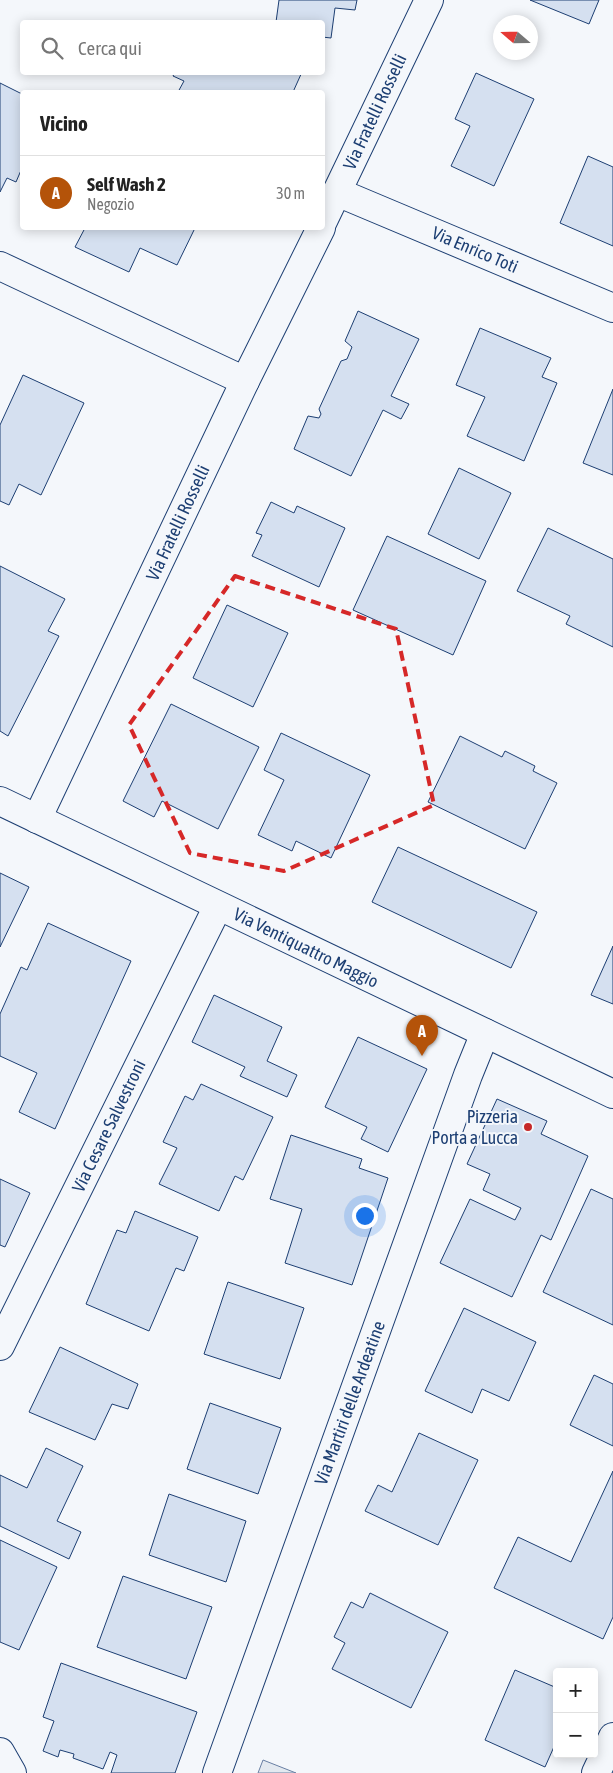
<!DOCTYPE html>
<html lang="it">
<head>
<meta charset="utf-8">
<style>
	body { margin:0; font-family:"Asap Condensed",sans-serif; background:#f2f2f2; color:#222 }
	.controls { position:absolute; right:15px; bottom:15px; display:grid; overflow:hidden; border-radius:5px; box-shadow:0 2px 12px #0003 }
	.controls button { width:45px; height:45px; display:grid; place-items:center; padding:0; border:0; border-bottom:1px solid #e0e0e0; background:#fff; color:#222; font:25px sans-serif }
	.compass { position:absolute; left:493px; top:15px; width:45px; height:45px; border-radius:50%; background:#fff; box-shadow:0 2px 12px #0003; rotate:290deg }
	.you { position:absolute; left:364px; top:1215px; width:18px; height:18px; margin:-12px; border:4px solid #fff; border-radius:50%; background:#1a73e8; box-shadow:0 0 0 8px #1a73e833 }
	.badge { display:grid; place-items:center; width:32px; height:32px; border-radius:50%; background:#b45309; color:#fff; font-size:16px; font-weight:700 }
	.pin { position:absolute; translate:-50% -41px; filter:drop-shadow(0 1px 2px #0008) }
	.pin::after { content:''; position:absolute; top:26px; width:18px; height:15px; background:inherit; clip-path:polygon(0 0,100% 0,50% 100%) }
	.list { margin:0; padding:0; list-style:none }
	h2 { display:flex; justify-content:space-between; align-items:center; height:65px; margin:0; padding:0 20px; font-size:21px }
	h2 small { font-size:16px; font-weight:400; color:#767676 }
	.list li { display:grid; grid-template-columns:32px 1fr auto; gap:15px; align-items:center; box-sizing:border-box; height:75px; padding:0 20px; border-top:1px solid #e0e0e0 }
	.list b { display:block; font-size:19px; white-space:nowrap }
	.list p { margin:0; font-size:16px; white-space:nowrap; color:#767676 }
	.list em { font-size:16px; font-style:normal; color:#767676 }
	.icon { flex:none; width:28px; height:28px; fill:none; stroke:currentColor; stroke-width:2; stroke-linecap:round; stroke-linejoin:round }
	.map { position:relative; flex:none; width:613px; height:1773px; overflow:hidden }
	.search { position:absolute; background:#fff; box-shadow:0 2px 12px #0003; left:20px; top:20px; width:305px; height:55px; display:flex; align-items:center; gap:12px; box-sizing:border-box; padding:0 18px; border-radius:5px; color:#767676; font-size:19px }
	.panel { position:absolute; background:#fff; box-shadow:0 2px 12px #0003; left:20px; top:90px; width:305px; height:140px; border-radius:5px }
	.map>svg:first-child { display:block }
</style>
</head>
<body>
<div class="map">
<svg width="613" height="1773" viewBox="0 0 613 1773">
	<rect width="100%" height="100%" fill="#f4f7fb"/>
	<!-- green -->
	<polygon fill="#e3e9f0" stroke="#687fa3" points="263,1760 296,1773 258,1773"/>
	<!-- building -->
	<g fill="#d5e0f0" stroke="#1d3f73">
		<polygon points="279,0 357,0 355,10 335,8 331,38 322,37 322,22 276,22"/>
		<polygon points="530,0 599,0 589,24"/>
		<polygon points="175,72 302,72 293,92 178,92 184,81 173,76"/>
		<polygon points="476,73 534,99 494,186 451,166 470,126 455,119"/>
		<polygon points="0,83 22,94 22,168 16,182 7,178 0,192"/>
		<polygon points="588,156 613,167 613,246 560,223"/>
		<polygon points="85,228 195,228 177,265 140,248 129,272 75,247"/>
		<polygon points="358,311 419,339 391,396 409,404 401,419 383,410 351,476 294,449 308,416 319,418 321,414 319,409 341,361 347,359 352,347 345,341"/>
		<polygon points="480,328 551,358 542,377 557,383 524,461 467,436 485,397 456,385"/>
		<polygon points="23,375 84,403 41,495 19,484 9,505 0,501 0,425"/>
		<polygon points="613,389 613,475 583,463"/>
		<polygon points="459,468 511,493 479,559 428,534"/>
		<polygon points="271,502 294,513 297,506 345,528 319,587 252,556 262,535 256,533"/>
		<polygon points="548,528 613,559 613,647 566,624 570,616 517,591"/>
		<polygon points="387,536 486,581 453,655 353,610"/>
		<polygon points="0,566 65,599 48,631 59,636 8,736 0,731"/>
		<polygon points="227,605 288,633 253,707 193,678"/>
		<polygon points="171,704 259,747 218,829 162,801 154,817 123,801"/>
		<polygon points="281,733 370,775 331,858 296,841 292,851 258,835 284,780 264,770"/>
		<polygon points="460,736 502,757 505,751 535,766 533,771 557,783 525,849 428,802"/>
		<polygon points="398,847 537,912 511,968 372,902"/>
		<polygon points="0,873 29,887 0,947"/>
		<polygon points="48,923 131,961 55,1129 19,1112 37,1073 0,1056 0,1014 21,967 27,970"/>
		<polygon points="613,946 613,1004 591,995"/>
		<polygon points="214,995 282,1027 267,1061 297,1075 287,1097 240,1076 245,1067 192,1042"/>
		<polygon points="358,1037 427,1069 388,1152 361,1139 367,1127 325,1107"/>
		<polygon points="201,1084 273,1117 243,1180 235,1176 219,1211 159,1184 177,1148 163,1142 185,1096 193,1100"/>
		<polygon points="497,1099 547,1121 541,1134 588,1156 551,1240 541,1235 512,1297 440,1263 470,1199 515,1220 521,1208 483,1190 490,1174 467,1164"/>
		<polygon points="291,1135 362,1159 359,1168 388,1178 352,1285 285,1263 302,1209 270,1199"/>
		<polygon points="0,1179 30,1193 5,1247 0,1245"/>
		<polygon points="591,1189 613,1199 613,1325 543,1292"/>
		<polygon points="135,1211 198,1237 184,1271 176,1268 149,1331 86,1304 117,1230 126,1233"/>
		<polygon points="228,1282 304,1308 280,1379 204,1354"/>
		<polygon points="464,1308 536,1342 509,1401 482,1389 472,1413 425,1391"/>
		<polygon points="60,1347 138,1384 128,1409 112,1404 95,1440 29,1412"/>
		<polygon points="594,1375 613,1384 613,1446 570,1425"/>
		<polygon points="210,1403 281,1428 258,1494 187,1469"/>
		<polygon points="419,1433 478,1460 438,1545 365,1511 378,1485 392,1492"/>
		<polygon points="46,1448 83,1466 57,1521 81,1532 69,1559 0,1526 0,1475 27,1488"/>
		<polygon points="613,1471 613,1617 603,1639 494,1588 518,1537 571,1562"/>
		<polygon points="169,1494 246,1521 226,1582 149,1555"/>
		<polygon points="0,1540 57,1567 19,1650 0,1642"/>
		<polygon points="123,1576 212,1607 186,1679 97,1647"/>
		<polygon points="370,1593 448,1632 411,1708 332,1669 345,1643 334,1637 351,1602 363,1608"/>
		<polygon points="61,1663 197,1712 175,1773 111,1773 117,1755 110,1752 103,1769 73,1758 74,1754 60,1750 58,1757 43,1751 54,1721 43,1717"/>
		<polygon points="515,1670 557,1688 557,1740 545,1767 485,1740"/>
	</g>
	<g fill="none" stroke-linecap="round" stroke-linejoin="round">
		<!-- street casing -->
		<g stroke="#1d3f73" stroke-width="30">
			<g id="street">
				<polyline points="337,192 613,308"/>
				<polyline points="322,223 429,0"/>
				<polyline points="0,266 245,381"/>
				<polyline points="37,819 245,381 321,228"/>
				<polyline points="0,1346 218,906"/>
				<polyline points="0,1752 12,1773"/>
				<polyline points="217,1773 468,1075 485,1033"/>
				<polyline points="596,1773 613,1737"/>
			</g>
		</g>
		<!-- secondary casing -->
		<g stroke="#1d3f73" stroke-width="30">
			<polyline id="secondary" points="0,801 613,1094"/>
		</g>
		<!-- street -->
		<use href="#street" stroke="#f4f7fb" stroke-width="28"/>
		<!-- secondary -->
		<use href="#secondary" stroke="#f4f7fb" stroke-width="28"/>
	</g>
	<!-- marked area -->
	<path fill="none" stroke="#d62828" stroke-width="4" stroke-dasharray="10 6" stroke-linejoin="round" d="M235,576L396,629L434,805L284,871L190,853L129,725Z"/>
	<!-- markers -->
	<circle fill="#c62828" stroke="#f4f7fb" stroke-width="2" cx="528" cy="1127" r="5"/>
	<g text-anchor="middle" stroke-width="4" stroke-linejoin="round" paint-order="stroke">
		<!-- street labels -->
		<g font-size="18" fill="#1d3f73" stroke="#f4f7fb">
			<text transform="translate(375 112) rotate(-65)" y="6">Via Fratelli Rosselli</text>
			<text transform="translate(475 250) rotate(23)" y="6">Via Enrico Toti</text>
			<text transform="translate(178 523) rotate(-65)" y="6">Via Fratelli Rosselli</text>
			<text transform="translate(306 948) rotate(26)" y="6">Via Ventiquattro Maggio</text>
			<text transform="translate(109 1126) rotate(-64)" y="6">Via Cesare Salvestroni</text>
			<text transform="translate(350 1403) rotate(-70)" y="6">Via Martiri delle Ardeatine</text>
		</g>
		<!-- poi labels -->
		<g font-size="18" fill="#1d3f73" stroke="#f4f7fb" text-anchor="end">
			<text x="518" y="1123">Pizzeria<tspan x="518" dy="21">Porta a Lucca</tspan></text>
		</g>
	</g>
</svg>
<div class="controls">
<button>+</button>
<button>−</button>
</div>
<svg class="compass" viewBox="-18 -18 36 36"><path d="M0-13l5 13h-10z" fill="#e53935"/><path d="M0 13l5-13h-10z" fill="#767676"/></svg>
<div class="you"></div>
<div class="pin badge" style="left:422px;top:1056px">A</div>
<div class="search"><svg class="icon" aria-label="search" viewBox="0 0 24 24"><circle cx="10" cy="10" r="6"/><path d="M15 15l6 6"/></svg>Cerca qui</div>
<section class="panel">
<h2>Vicino<small></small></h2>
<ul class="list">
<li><span class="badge">A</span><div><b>Self Wash 2</b><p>Negozio</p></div><em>30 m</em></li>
</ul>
</section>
</div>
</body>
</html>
